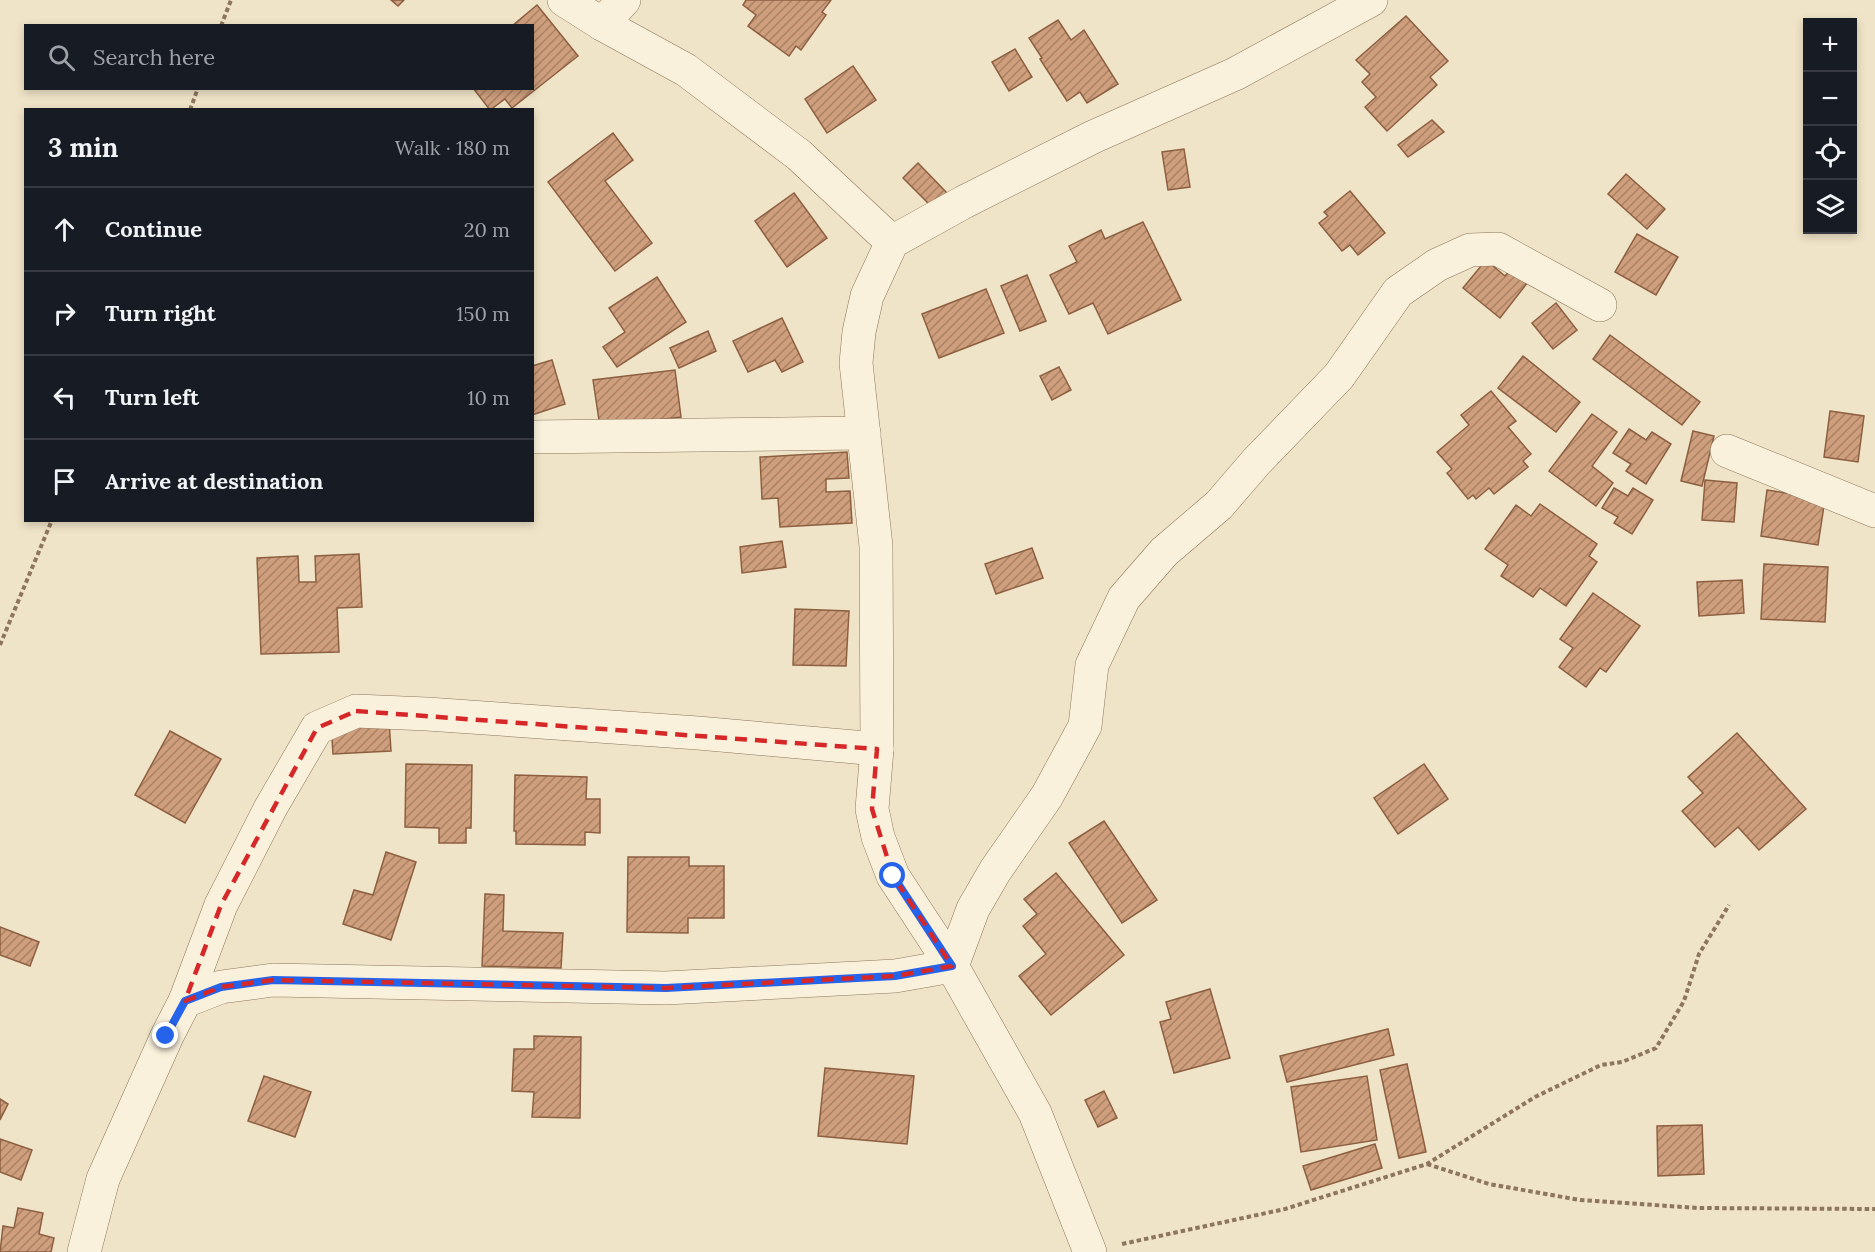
<!DOCTYPE html>
<html lang="en">
<head>
<meta charset="utf-8">
<style>
	body { margin:0; font-family:Lora,serif; background:#242831; color:#f1f3f6 }
	.controls { position:absolute; right:18px; top:18px; display:grid; overflow:hidden; border-radius:0px; box-shadow:0 3px 9px #0003 }
	.controls button { width:54px; height:54px; display:grid; place-items:center; padding:0; border:0; border-bottom:2px solid #363941; background:#171b24; color:#f1f3f6; font:30px sans-serif }
	.stop { position:absolute; width:18px; height:18px; margin:-14px; border:4px solid #2563eb; border-radius:50%; background:#fff }
	.stop.end { background:#2563eb; border-color:#fff; box-shadow:0 2px 6px #0008 }
	.list { margin:0; padding:0; list-style:none }
	h2 { display:flex; justify-content:space-between; align-items:center; height:78px; margin:0; padding:0 24px; font-size:26px }
	h2 small { font-size:20px; font-weight:400; color:#9ea1a6 }
	.list li { display:grid; grid-template-columns:39px 1fr auto; gap:18px; align-items:center; box-sizing:border-box; height:84px; padding:0 24px; border-top:2px solid #363941 }
	.list b { display:block; font-size:22px; white-space:nowrap }
	.list em { font-size:20px; font-style:normal; color:#9ea1a6 }
	.icon { flex:none; width:33px; height:33px; fill:none; stroke:currentColor; stroke-width:2; stroke-linecap:round; stroke-linejoin:round }
	.map { position:relative; flex:none; width:1875px; height:1252px; overflow:hidden }
	.search { position:absolute; background:#171b24; box-shadow:0 3px 9px #0003; left:24px; top:24px; width:510px; height:66px; display:flex; align-items:center; gap:15px; box-sizing:border-box; padding:0 21px; border-radius:0px; color:#9ea1a6; font-size:22px }
	.panel { position:absolute; background:#171b24; box-shadow:0 3px 9px #0003; left:24px; top:108px; width:510px; height:414px; border-radius:0px }
	.map>svg:first-child { display:block }
</style>
</head>
<body>
<div class="map">
<svg width="1875" height="1252" viewBox="0 0 1875 1252">
	<defs>
		<pattern id="building-hatch" width="6" height="6" patternUnits="userSpaceOnUse" patternTransform="scale(1.5)"><rect width="6" height="6" fill="#cf9f7d"/><path d="M-1 1l2-2M0 6l6-6M5 7l2-2" fill="none" stroke="#a98266"/></pattern>
	</defs>
	<rect width="100%" height="100%" fill="#f0e4c8"/>
	<!-- building -->
	<g fill="url(#building-hatch)" stroke="#8d5f41" stroke-width="1.5">
		<polygon points="391,0 404,0 398,6"/>
		<polygon points="746,0 831,0 822,12 826,15 801,50 796,46 789,56 748,26 756,15 743,5"/>
		<polygon points="537,5 578,56 512,108 505,99 490,110 473,88 532,88 532,26 512,26"/>
		<polygon points="1406,16 1448,61 1430,77 1437,85 1387,131 1365,107 1376,97 1362,82 1370,74 1356,60"/>
		<polygon points="1058,20 1071,40 1084,30 1118,84 1087,103 1080,92 1067,101 1040,59 1042,58 1029,38"/>
		<polygon points="1015,49 1032,77 1009,91 992,62"/>
		<polygon points="853,66 876,100 827,133 805,99"/>
		<polygon points="1432,120 1444,132 1408,157 1398,145"/>
		<polygon points="613,133 633,160 605,181 652,243 615,271 548,182"/>
		<polygon points="1184,149 1190,187 1168,190 1162,152"/>
		<polygon points="918,163 947,193 932,207 903,178"/>
		<polygon points="1626,174 1665,209 1647,229 1608,194"/>
		<polygon points="1350,191 1385,233 1358,255 1350,245 1342,251 1319,223 1328,216 1324,212"/>
		<polygon points="794,193 827,238 787,267 755,221"/>
		<polygon points="1143,222 1181,300 1108,334 1093,303 1069,314 1050,275 1077,262 1069,246 1101,230 1105,239"/>
		<polygon points="1637,234 1678,257 1656,295 1615,272"/>
		<polygon points="1486,260 1505,276 1515,264 1531,278 1500,318 1463,288"/>
		<polygon points="1027,275 1046,321 1020,331 1001,286"/>
		<polygon points="657,277 686,322 617,367 603,347 625,332 609,308"/>
		<polygon points="986,289 1004,333 939,358 922,314"/>
		<polygon points="1556,303 1577,330 1553,349 1532,323"/>
		<polygon points="782,318 803,362 782,372 775,360 748,372 733,341"/>
		<polygon points="708,331 716,351 679,368 670,348"/>
		<polygon points="1610,335 1700,402 1682,425 1593,359"/>
		<polygon points="1523,356 1580,402 1556,432 1498,388"/>
		<polygon points="552,360 565,404 532,415 532,366"/>
		<polygon points="1059,367 1071,390 1052,400 1040,376"/>
		<polygon points="675,370 681,417 600,427 593,380"/>
		<polygon points="1491,391 1516,421 1508,427 1531,454 1523,461 1528,467 1494,494 1489,488 1476,499 1473,495 1468,499 1447,473 1452,469 1437,452 1469,425 1461,415"/>
		<polygon points="1830,411 1864,416 1858,462 1824,457"/>
		<polygon points="1592,414 1617,432 1592,466 1613,483 1596,506 1549,471"/>
		<polygon points="1629,429 1646,440 1652,432 1671,444 1646,484 1626,471 1631,464 1613,453"/>
		<polygon points="1693,431 1714,436 1702,486 1681,481"/>
		<polygon points="847,452 849,478 826,479 826,492 850,491 852,523 780,527 778,498 762,499 760,457"/>
		<polygon points="1705,480 1737,483 1734,522 1702,520"/>
		<polygon points="1614,488 1628,496 1633,488 1653,500 1632,534 1614,523 1618,517 1602,508"/>
		<polygon points="1767,490 1825,499 1818,545 1761,536"/>
		<polygon points="1540,504 1597,544 1589,556 1597,562 1566,606 1540,588 1533,597 1501,576 1508,565 1485,549 1516,505 1531,516"/>
		<polygon points="782,541 786,567 742,573 740,547"/>
		<polygon points="1032,548 1043,578 996,594 985,564"/>
		<polygon points="359,554 362,607 337,608 339,652 261,654 257,558 298,556 299,582 316,582 315,556"/>
		<polygon points="1764,564 1828,567 1825,622 1761,619"/>
		<polygon points="1742,580 1744,613 1699,616 1697,582"/>
		<polygon points="1593,593 1640,626 1606,672 1600,668 1586,687 1559,667 1573,648 1560,639"/>
		<polygon points="795,609 849,611 846,666 793,665"/>
		<polygon points="389,721 391,751 333,754 331,723"/>
		<polygon points="170,731 221,759 185,823 135,795"/>
		<polygon points="1737,733 1806,809 1759,850 1738,827 1715,847 1682,811 1703,793 1688,777"/>
		<polygon points="406,764 472,765 471,828 466,828 466,843 439,843 439,828 405,827"/>
		<polygon points="1424,764 1448,799 1398,834 1374,798"/>
		<polygon points="515,775 587,777 586,799 600,799 600,833 585,832 585,845 516,844 516,831 514,831"/>
		<polygon points="1104,821 1157,900 1122,923 1069,843"/>
		<polygon points="386,852 416,862 391,940 343,924 354,890 373,895"/>
		<polygon points="628,857 689,857 689,866 724,866 724,918 688,918 688,933 627,932"/>
		<polygon points="1056,873 1124,955 1051,1015 1019,976 1046,954 1023,926 1037,914 1024,899"/>
		<polygon points="485,894 504,895 503,931 563,933 561,968 482,966"/>
		<polygon points="0,927 39,942 30,966 0,955"/>
		<polygon points="1210,989 1230,1058 1174,1073 1160,1022 1171,1019 1166,1002"/>
		<polygon points="1388,1029 1394,1055 1287,1082 1280,1056"/>
		<polygon points="534,1036 581,1037 580,1118 532,1117 534,1092 512,1091 514,1049 534,1049"/>
		<polygon points="1407,1064 1426,1152 1399,1158 1380,1070"/>
		<polygon points="825,1068 914,1076 907,1144 818,1136"/>
		<polygon points="264,1076 311,1092 295,1137 248,1121"/>
		<polygon points="1367,1076 1377,1140 1301,1152 1291,1087"/>
		<polygon points="1104,1091 1117,1118 1098,1127 1085,1100"/>
		<polygon points="0,1099 8,1104 0,1120"/>
		<polygon points="1702,1125 1704,1174 1658,1176 1657,1126"/>
		<polygon points="0,1139 32,1150 21,1180 0,1172"/>
		<polygon points="1375,1144 1382,1168 1311,1190 1303,1166"/>
		<polygon points="18,1208 43,1213 39,1234 54,1238 51,1252 0,1252 3,1226 14,1228"/>
	</g>
	<g fill="none" stroke-linecap="round" stroke-linejoin="round">
		<!-- minor casing -->
		<g stroke="#8d765c" stroke-width="34">
			<g id="minor">
				<polyline points="564,0 602,24 686,70 799,155 892,242"/>
				<polyline points="602,24 624,0"/>
				<polyline points="532,437 864,433"/>
				<polyline points="1727,451 1875,511"/>
				<polyline points="185,1001 221,905 271,807 317,728 356,711 427,714 698,733 877,749"/>
				<polyline points="84,1252 103,1179 167,1036 185,1001 221,987 273,980 666,988 895,976 952,966 973,909 995,871 1047,796 1085,726 1092,665 1124,598 1164,552 1219,505 1256,462 1339,376 1398,292 1437,265 1470,250 1498,249 1600,305"/>
				<polyline points="1090,1252 1035,1113 952,966 893,876 878,837 872,809 877,749 876,546 856,363 859,332 867,296 892,242 964,202 1093,137 1235,74 1371,0"/>
			</g>
		</g>
		<!-- path -->
		<g stroke="#8d765c" stroke-width="4" stroke-dasharray="4.5 3" stroke-linecap="butt">
			<polyline points="221,26 231,0"/>
			<polyline points="190,110 198,88"/>
			<polyline points="0,645 52,520"/>
			<polyline points="1427,1164 1489,1184 1580,1200 1698,1208 1875,1209"/>
			<polyline points="1122,1244 1285,1209 1427,1164 1535,1097 1601,1065 1622,1062 1656,1048 1684,1001 1699,954 1729,905"/>
		</g>
		<!-- minor -->
		<use href="#minor" stroke="#faf1dc" stroke-width="33"/>
	</g>
	<g fill="none" stroke-linecap="round" stroke-linejoin="round">
		<!-- route -->
		<polyline stroke="#2563eb" stroke-width="8" points="166,1036 185,1001 221,987 273,980 666,988 895,976 952,966 893,876"/>
	</g>
	<!-- marked area -->
	<path fill="none" stroke="#d62828" stroke-width="4.5" stroke-dasharray="12 8" stroke-linejoin="round" d="M356,711L877,749L872,809L893,876L952,966L895,976L666,988L273,980L221,987L185,1001L221,905L317,728Z"/>
</svg>
<div class="controls">
<button>+</button>
<button>−</button>
<button><svg class="icon" aria-label="locate" viewBox="0 0 24 24"><circle cx="12" cy="12" r="6"/><path d="M12 2v4M12 18v4M2 12h4M18 12h4"/></svg></button>
<button><svg class="icon" aria-label="layers" viewBox="0 0 24 24"><path d="M12 4l9 5-9 5-9-5zM3 14l9 5 9-5"/></svg></button>
</div>
<div class="stop" style="left:893px;top:876px"></div>
<div class="stop end" style="left:166px;top:1036px"></div>
<div class="search"><svg class="icon" aria-label="search" viewBox="0 0 24 24"><circle cx="10" cy="10" r="6"/><path d="M15 15l6 6"/></svg>Search here</div>
<section class="panel">
<h2>3 min<small>Walk · 180 m</small></h2>
<ul class="list">
<li><svg class="icon" aria-label="ahead" viewBox="0 0 24 24"><path d="M12 20V5M6 11l6-6 6 6"/></svg><div><b>Continue</b></div><em>20 m</em></li>
<li><svg class="icon" aria-label="right" viewBox="0 0 24 24"><path d="M7 20v-9h11M14 6l5 5-5 5"/></svg><div><b>Turn right</b></div><em>150 m</em></li>
<li><svg class="icon" aria-label="left" viewBox="0 0 24 24"><path d="M17 20v-9H6M10 6l-5 5 5 5"/></svg><div><b>Turn left</b></div><em>10 m</em></li>
<li><svg class="icon" aria-label="arrive" viewBox="0 0 24 24"><path d="M6 21V4h12l-3 4 3 4H6"/></svg><div><b>Arrive at destination</b></div></li>
</ul>
</section>
</div>
</body>
</html>
